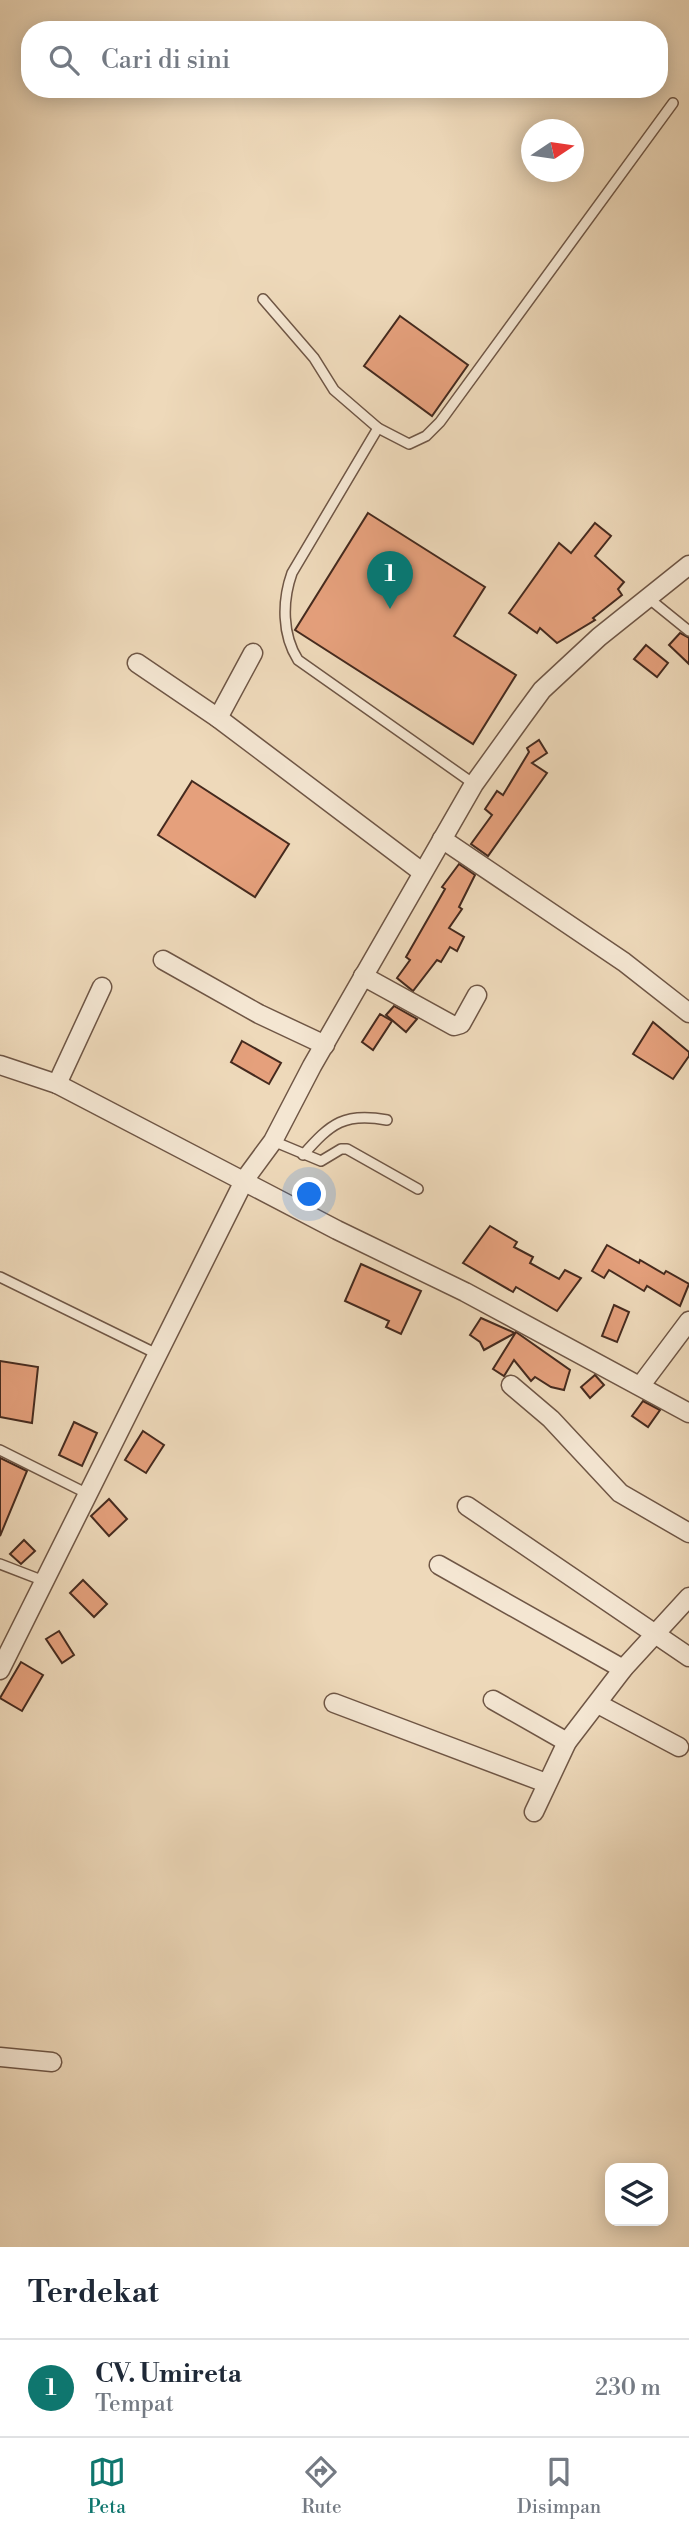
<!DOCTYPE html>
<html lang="id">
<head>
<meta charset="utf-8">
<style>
	body { margin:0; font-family:"Libre Bodoni",serif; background:#f2f2f3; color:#1f2937 }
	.controls { position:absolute; right:21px; bottom:21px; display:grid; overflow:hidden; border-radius:14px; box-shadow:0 4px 18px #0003 }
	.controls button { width:63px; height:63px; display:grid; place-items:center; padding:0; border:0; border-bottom:2px solid #e0e1e3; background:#fff; color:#1f2937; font:35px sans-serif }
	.compass { position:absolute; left:521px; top:119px; width:63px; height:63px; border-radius:50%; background:#fff; box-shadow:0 4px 18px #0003; rotate:77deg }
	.you { position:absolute; left:310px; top:1195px; width:24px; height:24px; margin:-18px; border:5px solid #fff; border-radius:50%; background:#1a73e8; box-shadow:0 0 0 10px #1a73e833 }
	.badge { display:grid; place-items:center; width:46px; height:46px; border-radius:50%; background:#0f766e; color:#fff; font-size:23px; font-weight:700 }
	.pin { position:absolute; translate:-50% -58px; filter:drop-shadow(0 2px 4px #0008) }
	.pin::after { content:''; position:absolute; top:37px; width:24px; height:21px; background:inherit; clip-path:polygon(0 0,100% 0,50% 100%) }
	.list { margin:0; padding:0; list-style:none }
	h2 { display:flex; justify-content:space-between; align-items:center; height:91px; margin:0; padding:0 28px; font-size:30px }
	h2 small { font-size:23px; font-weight:400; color:#747a83 }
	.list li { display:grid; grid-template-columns:46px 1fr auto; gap:21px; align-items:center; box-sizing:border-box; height:98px; padding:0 28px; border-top:2px solid #e0e1e3 }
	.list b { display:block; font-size:26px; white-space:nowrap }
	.list p { margin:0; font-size:23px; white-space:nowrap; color:#747a83 }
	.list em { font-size:23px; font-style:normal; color:#747a83 }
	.icon { flex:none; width:38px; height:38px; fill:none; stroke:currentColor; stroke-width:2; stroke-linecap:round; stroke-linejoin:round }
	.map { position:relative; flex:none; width:689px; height:2247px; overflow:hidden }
	.search { position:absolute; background:#fff; box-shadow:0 4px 18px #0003; left:21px; right:21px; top:21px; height:77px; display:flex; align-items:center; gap:18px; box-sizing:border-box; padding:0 24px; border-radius:28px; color:#747a83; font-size:26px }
	.sheet { height:189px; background:#fff }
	nav { display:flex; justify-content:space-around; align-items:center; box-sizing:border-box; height:98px; border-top:2px solid #e0e1e3; background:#fff; font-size:19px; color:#747a83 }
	nav a { display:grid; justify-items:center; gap:4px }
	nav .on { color:#0f766e }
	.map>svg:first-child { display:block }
</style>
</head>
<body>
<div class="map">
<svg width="689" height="2247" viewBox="0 0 689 2247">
	<rect width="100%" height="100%" fill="#eed9ba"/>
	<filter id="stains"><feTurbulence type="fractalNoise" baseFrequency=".00286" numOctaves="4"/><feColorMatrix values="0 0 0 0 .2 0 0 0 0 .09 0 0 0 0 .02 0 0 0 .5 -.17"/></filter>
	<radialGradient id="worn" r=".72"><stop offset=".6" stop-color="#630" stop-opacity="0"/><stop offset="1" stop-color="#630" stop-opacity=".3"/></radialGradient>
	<!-- building -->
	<g fill="#e5a07c" stroke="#452a1e" stroke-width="2">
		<polygon points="400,316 468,365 432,416 364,366"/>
		<polygon points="368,513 485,587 454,636 516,675 473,744 295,630"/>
		<polygon points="595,523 611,536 595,556 624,582 618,589 622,595 593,618 595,620 557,643 540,628 537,633 509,613 559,543 571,553"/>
		<polygon points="680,633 689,638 689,664 669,645"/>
		<polygon points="646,645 668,663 657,677 634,659"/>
		<polygon points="539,740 547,753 532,763 547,773 488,856 471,844 492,815 485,809 497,791 503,795 529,752 527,748"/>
		<polygon points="192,781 289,844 255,897 158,835"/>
		<polygon points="459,864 475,875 459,907 462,909 449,928 464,937 457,951 450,947 441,962 437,960 413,991 397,978 410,960 406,957 445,889 442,887"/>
		<polygon points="394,1006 417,1019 406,1032 386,1015"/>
		<polygon points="380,1014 392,1021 373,1050 362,1042"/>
		<polygon points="653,1022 689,1052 689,1056 673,1079 633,1054"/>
		<polygon points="242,1041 281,1063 269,1084 231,1062"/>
		<polygon points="490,1226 517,1242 514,1247 533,1257 530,1263 559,1279 565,1270 581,1278 557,1311 516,1287 513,1292 463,1263"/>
		<polygon points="607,1245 639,1263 640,1260 664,1274 666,1271 689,1284 680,1306 647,1286 644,1291 609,1270 604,1278 592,1271"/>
		<polygon points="361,1264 421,1291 401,1334 386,1327 389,1321 345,1301"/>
		<polygon points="614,1305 629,1312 617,1342 602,1336"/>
		<polygon points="481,1318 515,1333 484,1350 480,1342 470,1335"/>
		<polygon points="516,1332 570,1370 564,1390 551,1387 535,1377 531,1381 514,1360 504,1376 493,1369"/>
		<polygon points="0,1361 38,1367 32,1423 0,1417"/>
		<polygon points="595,1375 604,1385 590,1398 581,1387"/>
		<polygon points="643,1401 660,1410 648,1427 632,1416"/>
		<polygon points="74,1422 97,1433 82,1466 59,1455"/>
		<polygon points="143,1431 164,1445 146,1473 125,1460"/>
		<polygon points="0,1458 27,1471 0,1536"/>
		<polygon points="109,1499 127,1519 109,1536 91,1516"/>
		<polygon points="24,1540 35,1551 21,1564 10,1554"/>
		<polygon points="83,1580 107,1604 94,1617 70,1593"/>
		<polygon points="59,1631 74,1655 62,1663 46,1639"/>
		<polygon points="21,1662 43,1675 22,1711 0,1698"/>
	</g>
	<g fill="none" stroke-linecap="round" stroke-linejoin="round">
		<!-- lane casing -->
		<g stroke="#6f5645" stroke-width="12">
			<g id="lane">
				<polyline points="263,299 314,358 334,390 378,428"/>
				<polyline points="647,597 689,631"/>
				<path d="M474,784L298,660C282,635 282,601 292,573L378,428L409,444L426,436L440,422L673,103"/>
				<polyline points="273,1141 321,1161 341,1149 347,1149 418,1189"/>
				<path d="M303,1155C331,1123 345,1112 387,1120"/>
				<polyline points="0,1277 159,1355"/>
				<polyline points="0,1450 88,1494"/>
				<polyline points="0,1564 44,1581"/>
			</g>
		</g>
		<!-- street casing -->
		<g stroke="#6f5645" stroke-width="21">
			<g id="street">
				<polyline points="137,663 218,718 422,872"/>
				<polyline points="218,718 253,653"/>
				<polyline points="442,839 624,962 689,1013"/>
				<polyline points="163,960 259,1014 325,1045"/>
				<polyline points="363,976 454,1026 461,1024 477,995"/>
				<polyline points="0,1065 57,1084 337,1230 465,1292 689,1413"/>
				<polyline points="57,1084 102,987"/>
				<polyline points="511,1385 551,1419 620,1493 689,1533"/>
				<polyline points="641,1385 689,1321"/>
				<polyline points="467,1506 689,1657"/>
				<polyline points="439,1565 623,1669"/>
				<polyline points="0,1670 245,1179 273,1141 312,1066 474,784 520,720 542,690 599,637 689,565"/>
				<polyline points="493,1700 567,1742"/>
				<polyline points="334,1703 546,1783"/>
				<polyline points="598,1704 679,1747"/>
				<polyline points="534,1812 567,1742 623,1669 689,1597"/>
				<polyline points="0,2057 52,2062"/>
			</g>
		</g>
		<!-- lane -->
		<use href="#lane" stroke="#f4e6d2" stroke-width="9"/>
		<!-- street -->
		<use href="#street" stroke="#f4e6d2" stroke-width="18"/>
	</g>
	<rect width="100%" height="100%" filter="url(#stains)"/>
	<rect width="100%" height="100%" fill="url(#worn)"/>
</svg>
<div class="controls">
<button><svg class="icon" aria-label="layers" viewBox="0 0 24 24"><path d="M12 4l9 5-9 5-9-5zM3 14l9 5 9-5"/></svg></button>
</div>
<svg class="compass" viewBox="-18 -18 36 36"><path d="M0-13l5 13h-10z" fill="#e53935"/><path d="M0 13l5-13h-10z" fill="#747a83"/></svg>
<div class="you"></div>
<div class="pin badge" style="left:390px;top:609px">1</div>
<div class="search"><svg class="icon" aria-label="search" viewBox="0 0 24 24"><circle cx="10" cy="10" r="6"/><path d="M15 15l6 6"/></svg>Cari di sini</div>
</div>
<section class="sheet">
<h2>Terdekat<small></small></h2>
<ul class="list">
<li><span class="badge">1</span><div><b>CV. Umireta</b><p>Tempat</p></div><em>230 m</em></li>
</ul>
</section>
<nav>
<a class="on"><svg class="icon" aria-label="map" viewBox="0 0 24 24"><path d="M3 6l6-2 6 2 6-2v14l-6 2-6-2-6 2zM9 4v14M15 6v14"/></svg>Peta</a>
<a><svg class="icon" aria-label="directions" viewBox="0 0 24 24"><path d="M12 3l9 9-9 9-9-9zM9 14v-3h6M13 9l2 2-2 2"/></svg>Rute</a>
<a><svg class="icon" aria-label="saved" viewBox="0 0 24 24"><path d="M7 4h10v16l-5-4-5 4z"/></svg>Disimpan</a>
</nav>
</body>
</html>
